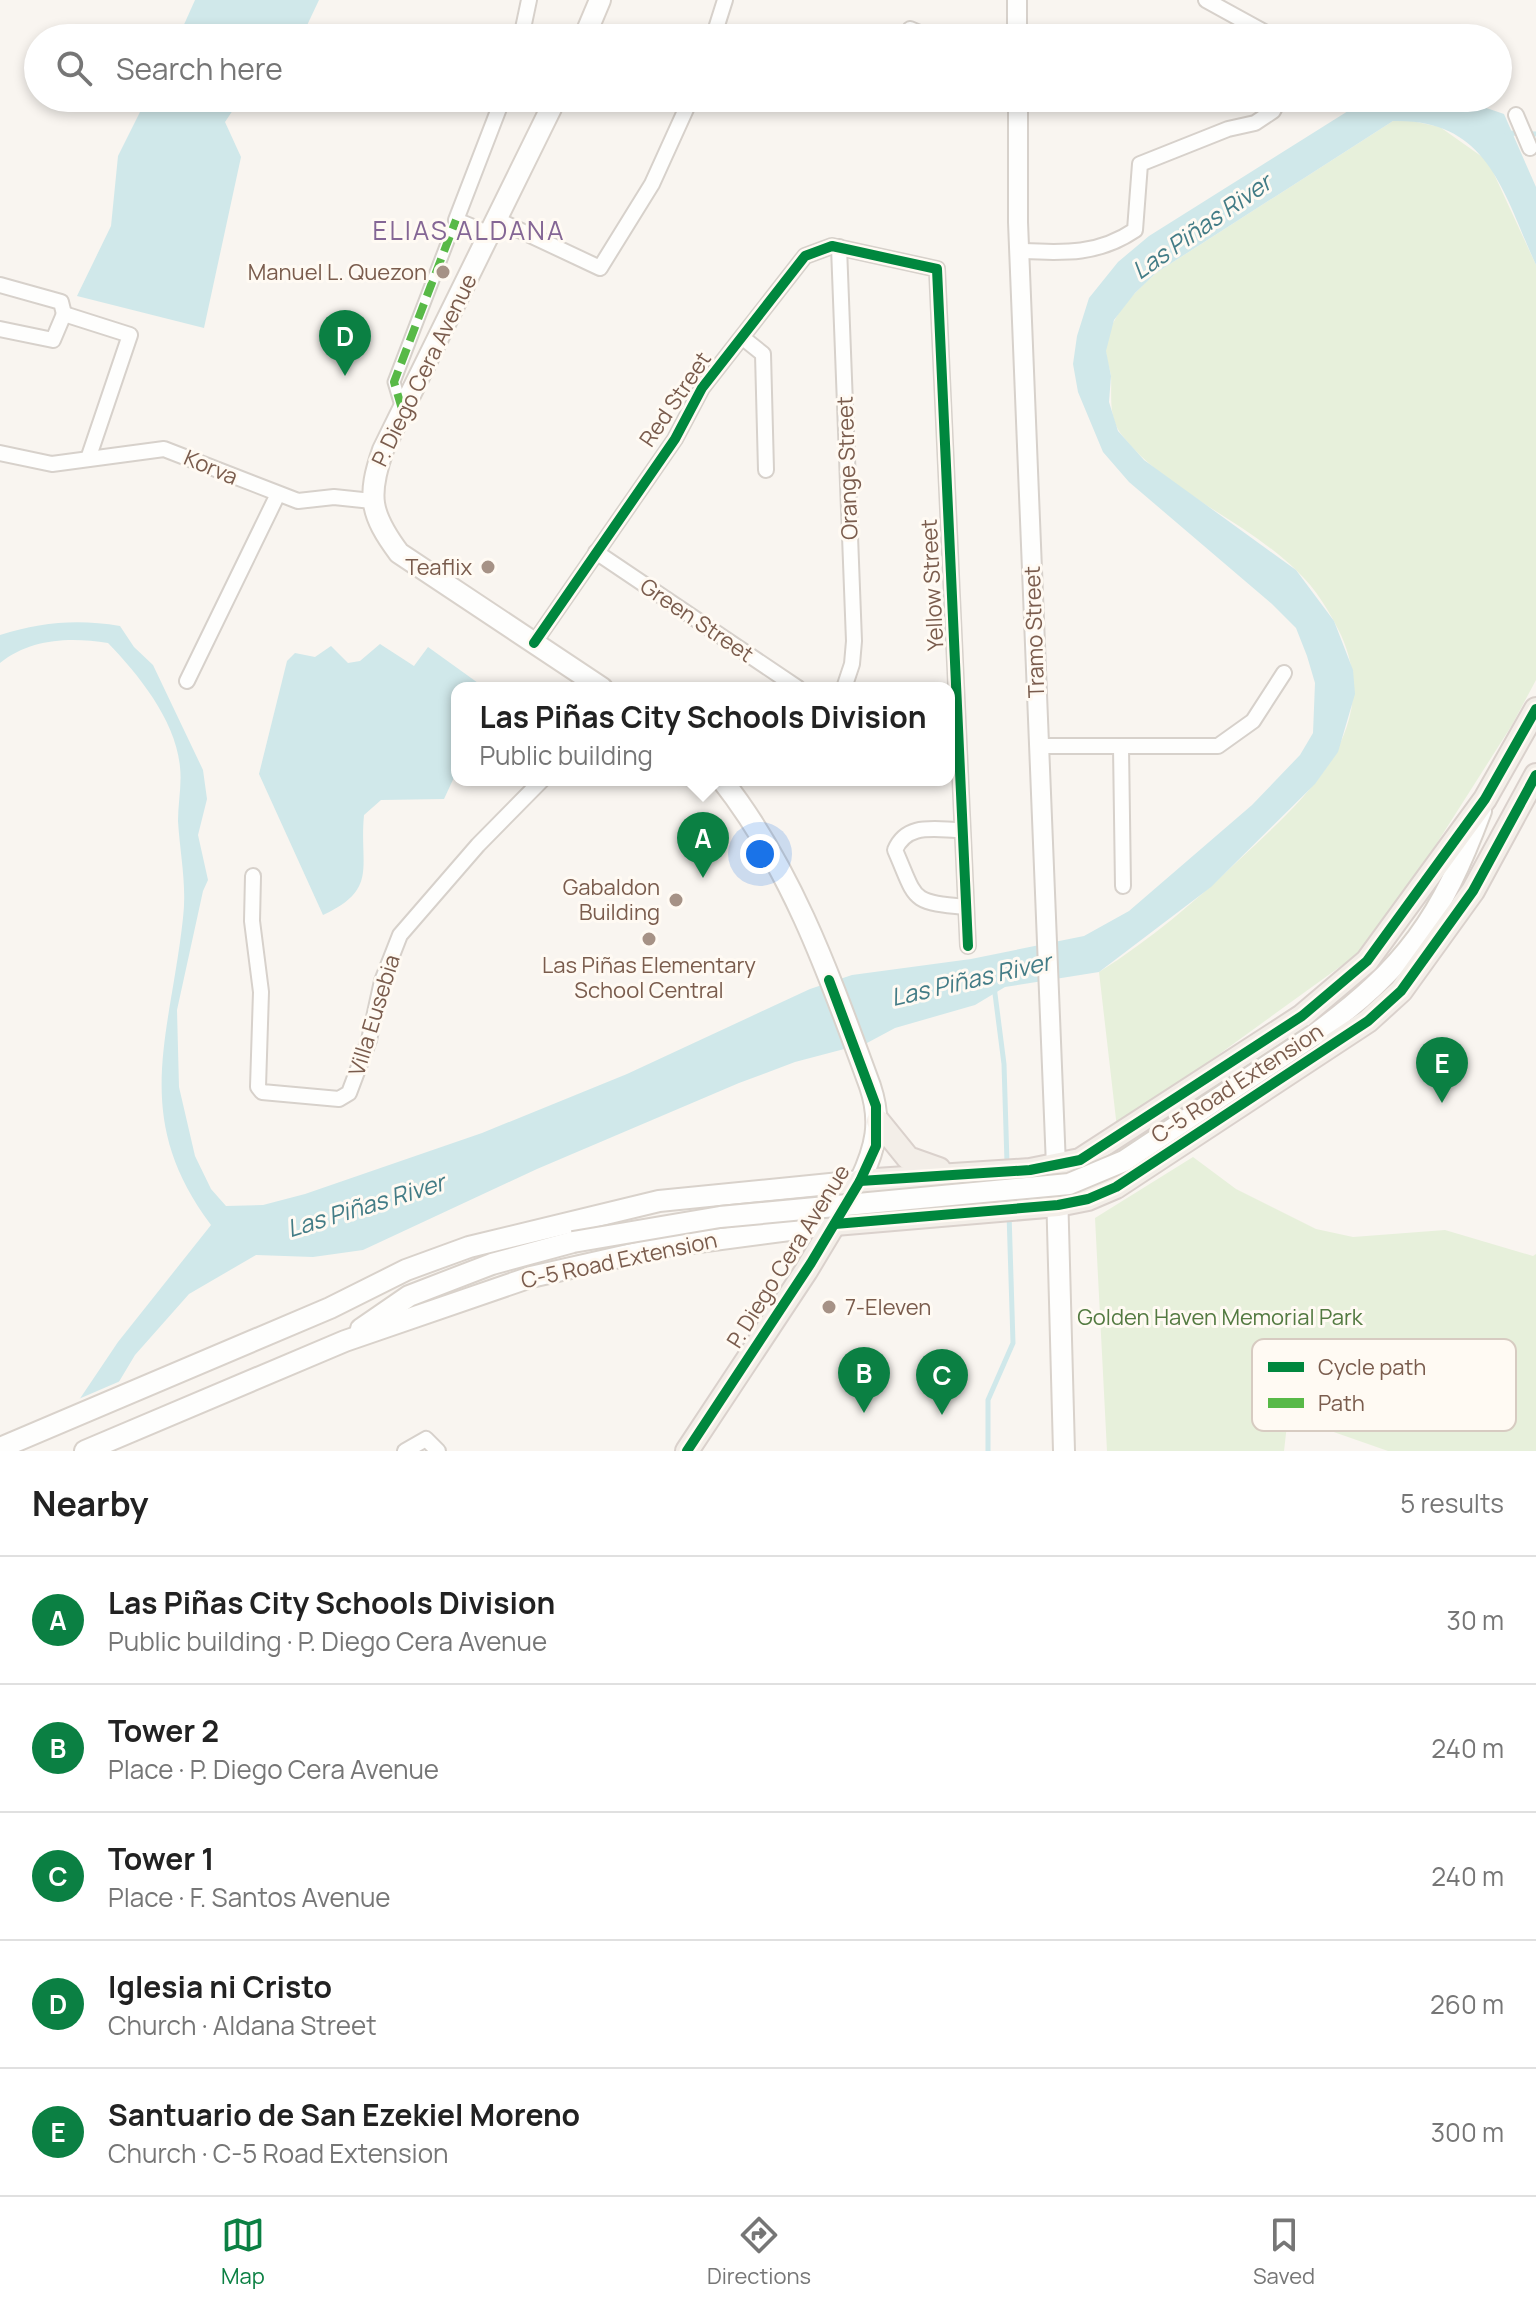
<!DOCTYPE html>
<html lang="en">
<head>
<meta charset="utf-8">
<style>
	body { margin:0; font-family:Manrope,sans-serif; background:#f2f2f2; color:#222 }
	.you { position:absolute; left:760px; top:854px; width:28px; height:28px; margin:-20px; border:6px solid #fff; border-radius:50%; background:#1a73e8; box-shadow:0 0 0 12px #1a73e833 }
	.badge { display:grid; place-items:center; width:52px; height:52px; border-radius:50%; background:#0b8043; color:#fff; font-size:26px; font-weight:700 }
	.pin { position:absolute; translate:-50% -66px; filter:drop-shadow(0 2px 4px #0008) }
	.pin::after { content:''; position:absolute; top:42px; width:28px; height:24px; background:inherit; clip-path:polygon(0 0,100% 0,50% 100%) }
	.popup { position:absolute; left:451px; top:682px; width:504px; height:104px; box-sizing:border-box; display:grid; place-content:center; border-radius:16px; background:#fff; filter:drop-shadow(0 2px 6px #0005); font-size:26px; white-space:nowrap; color:#767676 }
	.popup b { font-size:30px; color:#222 }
	.popup::after { content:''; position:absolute; left:50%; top:100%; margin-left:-16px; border:16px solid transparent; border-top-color:#fff }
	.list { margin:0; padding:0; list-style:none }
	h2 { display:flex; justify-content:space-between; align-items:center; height:104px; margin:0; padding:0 32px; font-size:34px }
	h2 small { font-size:26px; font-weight:400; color:#767676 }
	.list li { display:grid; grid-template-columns:52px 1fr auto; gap:24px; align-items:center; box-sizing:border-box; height:128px; padding:0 32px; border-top:2px solid #e0e0e0 }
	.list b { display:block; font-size:30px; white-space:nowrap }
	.list p { margin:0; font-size:26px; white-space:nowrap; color:#767676 }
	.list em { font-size:26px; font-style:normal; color:#767676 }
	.icon { flex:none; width:44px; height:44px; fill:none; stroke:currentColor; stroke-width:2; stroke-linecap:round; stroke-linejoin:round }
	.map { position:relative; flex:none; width:1536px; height:1451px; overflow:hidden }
	.search { position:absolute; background:#fff; box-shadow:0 4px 12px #0003; left:24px; right:24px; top:24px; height:88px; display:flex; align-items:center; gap:20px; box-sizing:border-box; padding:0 28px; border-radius:44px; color:#767676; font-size:30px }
	.sheet { height:744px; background:#fff }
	nav { display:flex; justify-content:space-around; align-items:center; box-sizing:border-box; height:112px; border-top:2px solid #e0e0e0; background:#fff; font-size:22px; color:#767676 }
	nav a { display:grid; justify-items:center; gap:4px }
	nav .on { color:#0b8043 }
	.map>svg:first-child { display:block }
</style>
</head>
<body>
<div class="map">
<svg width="1536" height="1451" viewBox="0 0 1536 1451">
	<rect width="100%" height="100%" fill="#f9f5f0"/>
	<!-- green -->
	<g fill="#e7f0db">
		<path d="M1393,121H1412L1440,127L1488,161L1536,265V680L1512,725L1402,898L1359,953L1117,1128L1099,972C1150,940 1197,900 1240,859C1304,799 1384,731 1341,635C1330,612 1316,589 1297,571C1244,519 1167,493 1121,434C1108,416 1112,396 1111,376C1110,368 1106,360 1106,352C1106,319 1134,293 1156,273Z"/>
		<polygon points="1193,1157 1236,1189 1316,1229 1353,1237 1445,1230 1533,1256 1536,1254 1536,1451 1388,1451 1288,1416 1284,1451 1107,1451 1095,1218"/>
	</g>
	<!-- water -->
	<g fill="#d0e8ea">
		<polygon points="195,0 319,0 301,38 178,38"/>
		<polygon points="147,98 241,98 225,122 241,157 204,328 77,296 111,226 118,156"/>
		<path d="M1362,98H1457L1504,114L1536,187V265C1504,195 1489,118 1393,121L1156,273L1135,293L1114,320L1106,351L1111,376L1109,402L1118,431L1144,460L1296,570L1334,621L1353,670L1355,694L1338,752L1315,784L1211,887L1099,972L1005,987L975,1005L895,1028L867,1043L795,1062L739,1083L537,1169L363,1250L313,1257L256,1255L189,1294L135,1355L114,1390L79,1400L118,1342L211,1225C130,1117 170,1038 183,918C187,885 180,854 178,821C178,803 182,785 180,767C176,721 139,675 108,643C71,637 31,638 0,663V635C41,622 78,619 120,626L134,647L153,665L203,770L207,799L198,835L208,880L203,891L177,1010L179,1087L195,1156L211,1189L226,1206L263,1205L305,1194L482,1133L627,1074L810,989L852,975L971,959L1084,936L1129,911L1252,805L1300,755L1313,733L1315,683L1307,656L1296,628L1272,604L1129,482L1103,452L1078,392L1073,364L1077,336L1089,298L1118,262L1149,236L1356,106Z"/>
		<path d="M380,644L414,666L428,647L485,688H457V771L444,799L381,800L364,815C359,867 379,889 323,915L259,774L287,661L295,653L315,657L331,646L348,663L360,661Z"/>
	</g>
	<!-- pier -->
	<polygon fill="#f9f5f0" points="125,1379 84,1451 51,1451 74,1401"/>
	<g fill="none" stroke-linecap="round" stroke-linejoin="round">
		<!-- stream -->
		<g stroke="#d0e8ea" stroke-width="5">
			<polyline points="1507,133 1536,134"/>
			<polyline points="994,986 1004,1064 1007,1163"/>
			<polyline points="988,1451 988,1400 1013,1343 1009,1213"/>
		</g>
		<!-- pedestrian casing -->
		<g stroke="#d7d1cb" stroke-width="15">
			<polyline id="pedestrian" points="402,409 394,382 456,220"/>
		</g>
		<!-- minor casing -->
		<g stroke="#d7d1cb" stroke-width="18">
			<g id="minor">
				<polyline points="1206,0 1275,38"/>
				<polyline points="910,29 931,38"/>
				<polyline points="521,38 529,0"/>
				<polyline points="713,38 725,0"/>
				<polyline points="1516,115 1530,148"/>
				<polyline points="498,220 600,268 652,184 691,98"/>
				<polyline points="490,234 456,220 503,98"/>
				<polyline points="839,247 854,641 852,664 844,688"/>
				<path d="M1021,251C1064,253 1098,255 1135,230L1140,164L1228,129L1255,123L1273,111L1280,98"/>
				<polyline points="0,285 61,302 64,314"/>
				<polyline points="0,329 53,340 64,314 130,335 88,459"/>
				<polyline points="743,338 763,354 766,470"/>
				<polyline points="0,453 52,464 164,449 298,501 334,497 372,501"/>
				<polyline points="596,552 798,688"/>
				<polyline points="534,643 675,439 702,388 805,256 832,246 937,269 968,946"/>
				<polyline points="187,681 277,496"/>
				<polyline points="1038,746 1218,746 1253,721 1284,673"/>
				<polyline points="1121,747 1123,886"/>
				<path d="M962,830C935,830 907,822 895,850C917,900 909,902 965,907"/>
				<polyline points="253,876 252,921 261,992 258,1087 262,1092 339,1099 349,1093 369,1040 382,981 400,935 478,845 542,780"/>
				<polyline points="405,1451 426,1439 438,1451"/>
			</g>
		</g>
		<!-- tertiary casing -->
		<g stroke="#d7d1cb" stroke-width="22">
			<g id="tertiary">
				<polyline points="1017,0 1017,38"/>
				<polyline points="1018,98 1018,222 1056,1166"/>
			</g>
		</g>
		<!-- secondary casing -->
		<g stroke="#d9d2cb" stroke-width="24">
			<g id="secondary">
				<polyline points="584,38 600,0"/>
				<path d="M556,98L383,450C367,496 370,514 399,553L602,688"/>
				<path d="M1314,1035C1407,967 1441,918 1481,811"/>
				<polyline points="1057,1190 1064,1451"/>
				<polyline points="361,1329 409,1296 492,1264 573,1242"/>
				<path d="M0,1448L330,1308L406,1270L469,1247L659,1201L860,1181C876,1147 882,1122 870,1086C831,980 793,870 722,780"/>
				<polyline points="85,1451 345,1341 531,1277 668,1246 835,1224"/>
			</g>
		</g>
		<!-- primary casing -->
		<g stroke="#dad1cc" stroke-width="26">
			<g id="primary">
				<polyline points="878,1121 908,1158 939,1169"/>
				<polyline points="835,1224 1058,1205 1088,1199 1116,1187 1368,1021 1401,991 1473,891 1536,775"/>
				<polyline points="687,1451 806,1271 860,1181 1030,1170 1080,1160 1302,1016 1367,961 1485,799 1536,709"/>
			</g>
		</g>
		<!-- pedestrian -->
		<use href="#pedestrian" stroke="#fefefd" stroke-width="11"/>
		<!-- minor -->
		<use href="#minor" stroke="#fefefd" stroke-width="14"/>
		<!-- tertiary -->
		<use href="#tertiary" stroke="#fefefd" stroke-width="18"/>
		<!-- secondary -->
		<use href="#secondary" stroke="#fefefd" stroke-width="20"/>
		<!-- primary -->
		<use href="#primary" stroke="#f3eee8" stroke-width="22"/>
		<!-- secondary-bridge casing -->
		<g stroke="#d9d2cb" stroke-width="24" stroke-linecap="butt">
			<polyline id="secondary-bridge" points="573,1242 720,1217 1069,1184 1124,1161 1314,1035"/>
		</g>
		<!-- secondary-bridge -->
		<use href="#secondary-bridge" stroke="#fefefd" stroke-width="20"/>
		<!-- quiet -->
		<polyline stroke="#58b947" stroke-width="8" stroke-dasharray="16 8" stroke-linecap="butt" points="402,409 394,382 456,220"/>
		<!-- cycleway casing -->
		<g stroke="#fffaf3" stroke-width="15">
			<g id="cycleway">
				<polyline points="534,643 675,439 702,388 805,256 832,246 937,269 968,946"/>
				<polyline points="860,1181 1030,1170 1080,1160 1302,1016 1367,961 1485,799 1536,709"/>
				<polyline points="835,1224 1058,1205 1088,1199 1116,1187 1368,1021 1401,991 1473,891 1536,775"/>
				<polyline points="687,1451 811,1263 860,1181 876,1146 876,1106 829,980"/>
			</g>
		</g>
		<!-- cycleway -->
		<use href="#cycleway" stroke="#00873e" stroke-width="10"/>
	</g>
	<!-- markers -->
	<g fill="#a69286" stroke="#fffaf3" stroke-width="3">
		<circle cx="443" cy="272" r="8"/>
		<circle cx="488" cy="567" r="8"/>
		<circle cx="676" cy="900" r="8"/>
		<circle cx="649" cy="939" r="8"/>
		<circle cx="829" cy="1307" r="8"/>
	</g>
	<g text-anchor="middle" stroke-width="6" stroke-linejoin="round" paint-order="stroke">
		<!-- poi labels -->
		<g font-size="22" fill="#7a5c4d" stroke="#fffaf3" text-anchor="end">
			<text x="427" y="280">Manuel L. Quezon</text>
			<text x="472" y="575">Teaflix</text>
			<text x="660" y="895">Gabaldon<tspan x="660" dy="25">Building</tspan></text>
			<text x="649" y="973" text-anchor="middle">Las Piñas Elementary<tspan x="649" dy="25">School Central</tspan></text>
			<text x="845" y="1315" text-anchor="start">7-Eleven</text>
		</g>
		<!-- street labels -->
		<g font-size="22" fill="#7a5c4d" stroke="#fffaf3">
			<text transform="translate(424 370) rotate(-64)" y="8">P. Diego Cera Avenue</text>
			<text transform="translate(675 399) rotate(-56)" y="8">Red Street</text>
			<text transform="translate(211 467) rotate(23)" y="8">Korva</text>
			<text transform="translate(847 468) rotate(-92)" y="8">Orange Street</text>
			<text transform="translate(932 585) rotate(-93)" y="8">Yellow Street</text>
			<text transform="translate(697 620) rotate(34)" y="8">Green Street</text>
			<text transform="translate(1034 632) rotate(-92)" y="8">Tramo Street</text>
			<text transform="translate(374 1015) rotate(-73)" y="8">Villa Eusebia</text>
			<text transform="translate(1237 1083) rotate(-33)" y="8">C-5 Road Extension</text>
			<text transform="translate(788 1256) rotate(-58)" y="8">P. Diego Cera Avenue</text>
			<text transform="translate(619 1260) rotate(-12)" y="8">C-5 Road Extension</text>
		</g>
		<!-- park labels -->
		<g font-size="22" fill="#537a41" stroke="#fffaf3">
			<text x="1220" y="1325">Golden Haven Memorial Park</text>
		</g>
		<!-- water labels -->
		<g font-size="24" font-style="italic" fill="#437c86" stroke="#fffaf3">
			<text transform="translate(1202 227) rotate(-35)" y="8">Las Piñas River</text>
			<text transform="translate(971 980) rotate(-13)" y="8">Las Piñas River</text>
			<text transform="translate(366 1206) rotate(-17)" y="8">Las Piñas River</text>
		</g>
		<!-- quarter labels -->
		<g font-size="26" letter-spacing="2" fill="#846695" stroke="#fffaf3">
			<text x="469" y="240">ELIAS ALDANA</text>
		</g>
	</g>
	<!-- legend -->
	<rect x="1252" y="1339" width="264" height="92" rx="12" fill="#fffaf3" stroke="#d7cbc1" stroke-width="2"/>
	<rect x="1268" y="1362" width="36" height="10" fill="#00873e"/>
	<rect x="1268" y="1398" width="36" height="10" fill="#58b947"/>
	<g font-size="22" fill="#7a5c4d">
		<text x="1318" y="1375">Cycle path</text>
		<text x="1318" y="1411">Path</text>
	</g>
</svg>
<div class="you"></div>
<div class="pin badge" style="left:703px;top:878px">A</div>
<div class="popup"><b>Las Piñas City Schools Division</b>Public building</div>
<div class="pin badge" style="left:864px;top:1413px">B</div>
<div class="pin badge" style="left:942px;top:1415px">C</div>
<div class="pin badge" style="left:345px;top:376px">D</div>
<div class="pin badge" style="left:1442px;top:1103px">E</div>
<div class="search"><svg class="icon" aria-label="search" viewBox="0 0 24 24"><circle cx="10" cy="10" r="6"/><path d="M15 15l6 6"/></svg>Search here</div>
</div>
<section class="sheet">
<h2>Nearby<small>5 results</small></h2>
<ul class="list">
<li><span class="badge">A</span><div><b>Las Piñas City Schools Division</b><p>Public building · P. Diego Cera Avenue</p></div><em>30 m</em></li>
<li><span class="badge">B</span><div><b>Tower 2</b><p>Place · P. Diego Cera Avenue</p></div><em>240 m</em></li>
<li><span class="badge">C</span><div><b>Tower 1</b><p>Place · F. Santos Avenue</p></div><em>240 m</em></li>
<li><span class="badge">D</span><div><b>Iglesia ni Cristo</b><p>Church · Aldana Street</p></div><em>260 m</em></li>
<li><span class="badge">E</span><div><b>Santuario de San Ezekiel Moreno</b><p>Church · C-5 Road Extension</p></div><em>300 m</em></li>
</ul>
</section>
<nav>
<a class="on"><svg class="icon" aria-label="map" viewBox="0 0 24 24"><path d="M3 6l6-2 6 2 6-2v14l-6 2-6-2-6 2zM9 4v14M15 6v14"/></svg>Map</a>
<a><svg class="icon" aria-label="directions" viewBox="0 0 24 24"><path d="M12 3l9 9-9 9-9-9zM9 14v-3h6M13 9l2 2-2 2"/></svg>Directions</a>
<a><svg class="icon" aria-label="saved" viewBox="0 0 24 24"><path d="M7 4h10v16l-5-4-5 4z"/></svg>Saved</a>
</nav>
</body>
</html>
